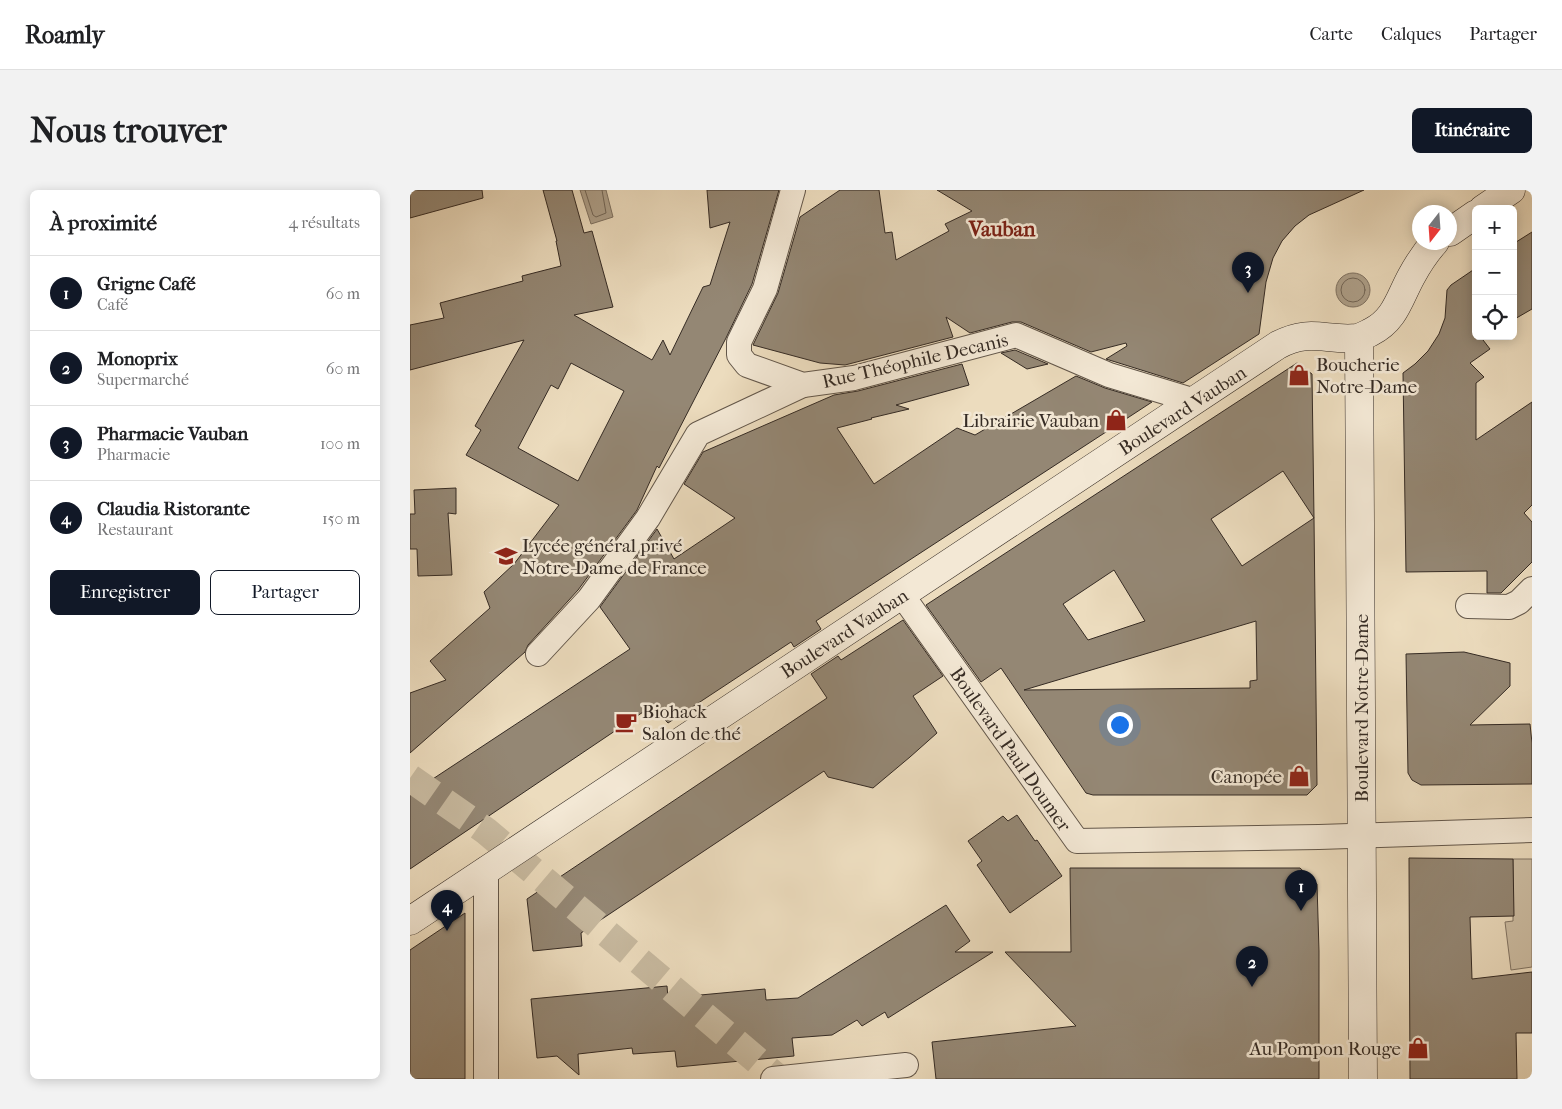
<!DOCTYPE html>
<html lang="fr">
<head>
<meta charset="utf-8">
<style>
	body { margin:0; font-family:"IM FELL French Canon",serif; background:#f2f2f2; color:#202124 }
	.controls { position:absolute; right:15px; top:15px; display:grid; overflow:hidden; border-radius:8px; box-shadow:0 2px 12px #0003 }
	.controls button { width:45px; height:45px; display:grid; place-items:center; padding:0; border:0; border-bottom:1px solid #e0e0e0; background:#fff; color:#202124; font:25px sans-serif }
	.compass { position:absolute; left:1002px; top:15px; width:45px; height:45px; border-radius:50%; background:#fff; box-shadow:0 2px 12px #0003; rotate:197deg }
	.you { position:absolute; left:709px; top:534px; width:18px; height:18px; margin:-12px; border:4px solid #fff; border-radius:50%; background:#1a73e8; box-shadow:0 0 0 8px #1a73e833 }
	.badge { display:grid; place-items:center; width:32px; height:32px; border-radius:50%; background:#111827; color:#fff; font-size:16px; font-weight:700 }
	.pin { position:absolute; translate:-50% -41px; filter:drop-shadow(0 1px 2px #0008) }
	.pin::after { content:''; position:absolute; top:26px; width:18px; height:15px; background:inherit; clip-path:polygon(0 0,100% 0,50% 100%) }
	.list { margin:0; padding:0; list-style:none }
	h2 { display:flex; justify-content:space-between; align-items:center; height:65px; margin:0; padding:0 20px; font-size:21px }
	h2 small { font-size:16px; font-weight:400; color:#757577 }
	.list li { display:grid; grid-template-columns:32px 1fr auto; gap:15px; align-items:center; box-sizing:border-box; height:75px; padding:0 20px; border-top:1px solid #e0e0e0 }
	.list b { display:block; font-size:19px; white-space:nowrap }
	.list p { margin:0; font-size:16px; white-space:nowrap; color:#757577 }
	.list em { font-size:16px; font-style:normal; color:#757577 }
	.actions { display:flex; gap:10px; padding:15px 20px }
	.actions a { flex:1; padding:11px 0; border:1px solid #111827; border-radius:8px; text-align:center; font-size:18px; color:#111827 }
	.actions .main { background:#111827; color:#fff }
	.icon { flex:none; width:28px; height:28px; fill:none; stroke:currentColor; stroke-width:2; stroke-linecap:round; stroke-linejoin:round }
	.map { position:relative; flex:none; width:1122px; height:889px; overflow:hidden; border-radius:8px }
	header { display:flex; align-items:center; gap:30px; box-sizing:border-box; height:70px; padding:0 25px; background:#fff; border-bottom:1px solid #e0e0e0 }
	header strong { font-size:24px }
	nav { display:flex; gap:28px; margin-inline-start:auto; font-size:18px }
	.intro { display:flex; align-items:center; justify-content:space-between; box-sizing:border-box; height:120px; padding:0 30px }
	h1 { margin:0; font-size:35px }
	.button { padding:12px 22px; border-radius:8px; background:#111827; color:#fff; font-size:18px; font-weight:700 }
	main { display:flex; gap:30px; padding:0 30px }
	aside { flex:1; background:#fff; border-radius:8px; box-shadow:0 2px 12px #0003 }
	.map>svg:first-child { display:block }
</style>
</head>
<body>
<header>
<strong>Roamly</strong>
<nav><a>Carte</a><a>Calques</a><a>Partager</a></nav>
</header>
<div class="intro"><h1>Nous trouver</h1><a class="button">Itinéraire</a></div>
<main>
<aside>
<h2>À proximité<small>4 résultats</small></h2>
<ul class="list">
<li><span class="badge">1</span><div><b>Grigne Café</b><p>Café</p></div><em>60 m</em></li>
<li><span class="badge">2</span><div><b>Monoprix</b><p>Supermarché</p></div><em>60 m</em></li>
<li><span class="badge">3</span><div><b>Pharmacie Vauban</b><p>Pharmacie</p></div><em>100 m</em></li>
<li><span class="badge">4</span><div><b>Claudia Ristorante</b><p>Restaurant</p></div><em>150 m</em></li>
</ul>
<div class="actions"><a class="main">Enregistrer</a><a>Partager</a></div>
</aside>
<div class="map">
<svg width="1122" height="889" viewBox="0 0 1122 889">
	<rect width="100%" height="100%" fill="#ecdcbe"/>
	<filter id="stains"><feTurbulence type="fractalNoise" baseFrequency=".004" numOctaves="4"/><feColorMatrix values="0 0 0 0 .2 0 0 0 0 .09 0 0 0 0 .02 0 0 0 .5 -.17"/></filter>
	<radialGradient id="worn" r=".72"><stop offset=".6" stop-color="#630" stop-opacity="0"/><stop offset="1" stop-color="#630" stop-opacity=".3"/></radialGradient>
	<!-- green -->
	<polygon fill="#cdbea4" stroke="#817464" points="1103,669 1122,669 1122,777 1101,780 1095,732 1103,731"/>
	<!-- water -->
	<g fill="#aea08a" stroke="#7e7161">
		<polygon points="170,0 196,0 203,27 181,34"/>
		<circle cx="943" cy="100" r="17"/>
	</g>
	<g fill="none" stroke-linecap="round" stroke-linejoin="round">
		<!-- shore -->
		<g stroke="#726657" stroke-width="1">
			<polyline points="175,0 183,25 186,27 196,23 192,0"/>
			<circle cx="943" cy="100" r="12"/>
		</g>
	</g>
	<!-- building -->
	<g fill="#948774" stroke="#352b24" fill-rule="evenodd">
		<polygon points="0,0 72,0 73,8 0,28"/>
		<path d="M133,0H162L174,43L182,41L203,117L164,125L242,170L253,150L260,165L293,97L300,95L320,32L300,38L297,0H369L342,94L316,148L249,278L247,276L227,320L168,400L118,455L115,462L0,563V503L36,490L20,471L80,418L74,402L104,374L149,315L56,265L71,240L65,236L114,150L0,180V135L34,128L30,113L113,91L112,86L151,76L146,51H147ZM161,173L214,201L168,291L108,258L141,195L148,199Z"/>
		<polygon points="430,0 469,0 475,43 482,42 486,70 539,41 535,34 562,21 527,0 954,0 899,25 885,36 872,51 863,68 856,92 849,144 773,193 696,169 717,156 716,153 681,162 611,132 602,132 560,143 536,127 543,147 435,175 410,173 343,155 368,103 390,27"/>
		<polygon points="1122,42 1122,119 1103,130 1103,54"/>
		<polygon points="1066,78 1066,146 1079,146 1073,150 1080,159 1060,173 1074,187 1066,193 1066,250 1122,212 1122,315 1114,323 1122,332 1122,372 1091,403 1077,403 1077,381 996,382 993,183 1005,174 1018,161 1029,144 1035,128 1037,100 1041,95"/>
		<polygon points="605,160 638,174 617,179 591,163"/>
		<path d="M887,173L902,184L904,328L873,281L801,329L832,376L904,328L907,595L897,605H683L676,603L591,478L571,492L516,415ZM704,380L735,431L678,450L653,414ZM846,431L847,490L840,491V498L614,500Z"/>
		<polygon points="552,174 559,195 486,215 499,219 461,228 462,229 427,238 464,294 547,238 565,245 666,186 695,198 742,212 406,431 411,439 384,457 381,452 258,533 242,516 0,679 0,604 220,459 190,417 247,339 264,369 325,328 274,294 293,262 424,205 448,201"/>
		<polygon points="46,298 46,324 38,323 42,385 8,386 7,359 0,359 0,324 5,324 4,300"/>
		<polygon points="493,430 533,486 503,506 527,543 500,567 463,598 418,587 414,581 171,743 172,756 123,761 117,709 417,508 401,484 428,466 431,470"/>
		<polygon points="1054,462 1100,473 1100,496 1060,535 1120,534 1122,553 1122,594 1011,595 1002,590 998,583 996,464"/>
		<polygon points="607,625 625,651 627,650 652,686 600,723 567,675 572,671 558,651 593,626 598,631"/>
		<polygon points="999,668 1103,669 1104,726 1060,727 1062,789 1122,782 1122,843 1106,843 1107,889 1000,889"/>
		<polygon points="660,678 890,678 907,694 909,761 909,889 526,889 522,852 666,836 595,762 661,762"/>
		<polygon points="536,715 560,751 545,762 583,762 478,828 475,822 452,836 447,830 422,845 382,848 384,866 267,877 265,861 223,864 222,858 168,864 169,885 147,866 127,868 121,809 257,796 258,808 355,799 356,810 388,808"/>
		<polygon points="55,723 55,889 0,889 0,760"/>
	</g>
	<g fill="none" stroke-linecap="round" stroke-linejoin="round">
		<!-- highway-tunnel -->
		<polyline stroke="#c7b99f" stroke-width="28" stroke-dasharray="28 14" stroke-linecap="butt" points="0,588 76,641 369,889"/>
		<!-- street casing -->
		<g stroke="#63574a" stroke-width="26">
			<g id="street">
				<polyline points="383,0 355,99 329,152 329,165 337,175 393,195 444,188 606,145 699,185 785,211"/>
				<polyline points="492,405 667,651 909,647 1122,640"/>
				<polyline points="1058,416 1099,417 1109,412 1122,399"/>
				<polyline points="128,464 179,409 238,328 288,244 393,195"/>
				<polyline points="76,889 76,679"/>
				<polyline points="363,889 496,875"/>
			</g>
		</g>
		<!-- secondary casing -->
		<g stroke="#352b24" stroke-width="29">
			<g id="secondary">
				<polyline points="1073,19 1101,0"/>
				<polyline points="1040,42 1066,24"/>
				<polyline points="949,148 953,889"/>
				<path d="M0,731L868,155C901,138 915,151 947,148C952,147 957,144 961,142C985,130 989,109 1001,87C1008,74 1015,63 1025,52"/>
			</g>
		</g>
		<!-- street -->
		<use href="#street" stroke="#f3e8d5" stroke-width="24"/>
		<!-- secondary -->
		<use href="#secondary" stroke="#f3e8d5" stroke-width="28"/>
	</g>
	<!-- icons -->
	<defs>
		<g id="shop-bare" transform="scale(1.725)"><path d="M-5-2.5h2.3a2.7 3.5 0 0 1 5.4 0H5L5.5 6h-11ZM-1.5-2.5h3a1.5 2.3 0 0 0-3 0Z" fill="#8f2418" stroke="#f3e8d5" stroke-width="2.5" paint-order="stroke"/></g>
		<g id="school-bare" transform="scale(1.725)"><path d="M0-5L7-2L0 1L-7-2ZM-4 1L0 2.5L4 1V4Q0 6-4 4Z" fill="#8f2418" stroke="#f3e8d5" stroke-width="2.5" paint-order="stroke"/></g>
		<g id="cafe-bare" transform="scale(1.725)"><path d="M-5.5-4.5H6V0H3Q3 3.5 0 3.5H-2.5Q-5.5 3.5-5.5 0ZM3-3.2v2h1.7v-2ZM-6 4.5H4V6H-6Z" fill="#8f2418" stroke="#f3e8d5" stroke-width="2.5" paint-order="stroke"/></g>
	</defs>
	<g fill-rule="evenodd">
		<use href="#shop-bare" x="889" y="185"/>
		<use href="#shop-bare" x="706" y="230"/>
		<use href="#school-bare" x="96" y="366"/>
		<use href="#cafe-bare" x="216" y="532"/>
		<use href="#shop-bare" x="889" y="586"/>
		<use href="#shop-bare" x="1008" y="858"/>
	</g>
	<g text-anchor="middle" stroke-width="5" stroke-linejoin="round" paint-order="stroke">
		<!-- street labels -->
		<g font-size="19" fill="#352b24" stroke="#f3e8d5">
			<text transform="translate(505 170) rotate(-13)" y="7">Rue Théophile Decanis</text>
			<text transform="translate(772 220) rotate(-33)" y="7">Boulevard Vauban</text>
			<text transform="translate(434 443) rotate(-33)" y="7">Boulevard Vauban</text>
			<text transform="translate(951 518) rotate(-90)" y="7">Boulevard Notre-Dame</text>
			<text transform="translate(601 559) rotate(55)" y="7">Boulevard Paul Doumer</text>
		</g>
		<!-- poi labels -->
		<g font-size="19" fill="#352b24" stroke="#f3e8d5" text-anchor="start">
			<text x="906" y="181">Boucherie<tspan x="906" dy="22">Notre-Dame</tspan></text>
			<text x="689" y="237" text-anchor="end">Librairie Vauban</text>
			<text x="112" y="362">Lycée général privé<tspan x="112" dy="22">Notre-Dame de France</tspan></text>
			<text x="232" y="528">Biohack<tspan x="232" dy="22">Salon de thé</tspan></text>
			<text x="872" y="593" text-anchor="end">Canopée</text>
			<text x="991" y="865" text-anchor="end">Au Pompon Rouge</text>
		</g>
		<!-- quarter labels -->
		<g font-size="21" font-weight="bold" fill="#7a1f14" stroke="#f3e8d5">
			<text x="592" y="46">Vauban</text>
		</g>
	</g>
	<rect width="100%" height="100%" filter="url(#stains)"/>
	<rect width="100%" height="100%" fill="url(#worn)"/>
</svg>
<div class="controls">
<button>+</button>
<button>−</button>
<button><svg class="icon" aria-label="locate" viewBox="0 0 24 24"><circle cx="12" cy="12" r="6"/><path d="M12 2v4M12 18v4M2 12h4M18 12h4"/></svg></button>
</div>
<svg class="compass" viewBox="-18 -18 36 36"><path d="M0-13l5 13h-10z" fill="#e53935"/><path d="M0 13l5-13h-10z" fill="#757577"/></svg>
<div class="you"></div>
<div class="pin badge" style="left:891px;top:721px">1</div>
<div class="pin badge" style="left:842px;top:797px">2</div>
<div class="pin badge" style="left:838px;top:103px">3</div>
<div class="pin badge" style="left:37px;top:741px">4</div>
</div>
</main>
</body>
</html>
